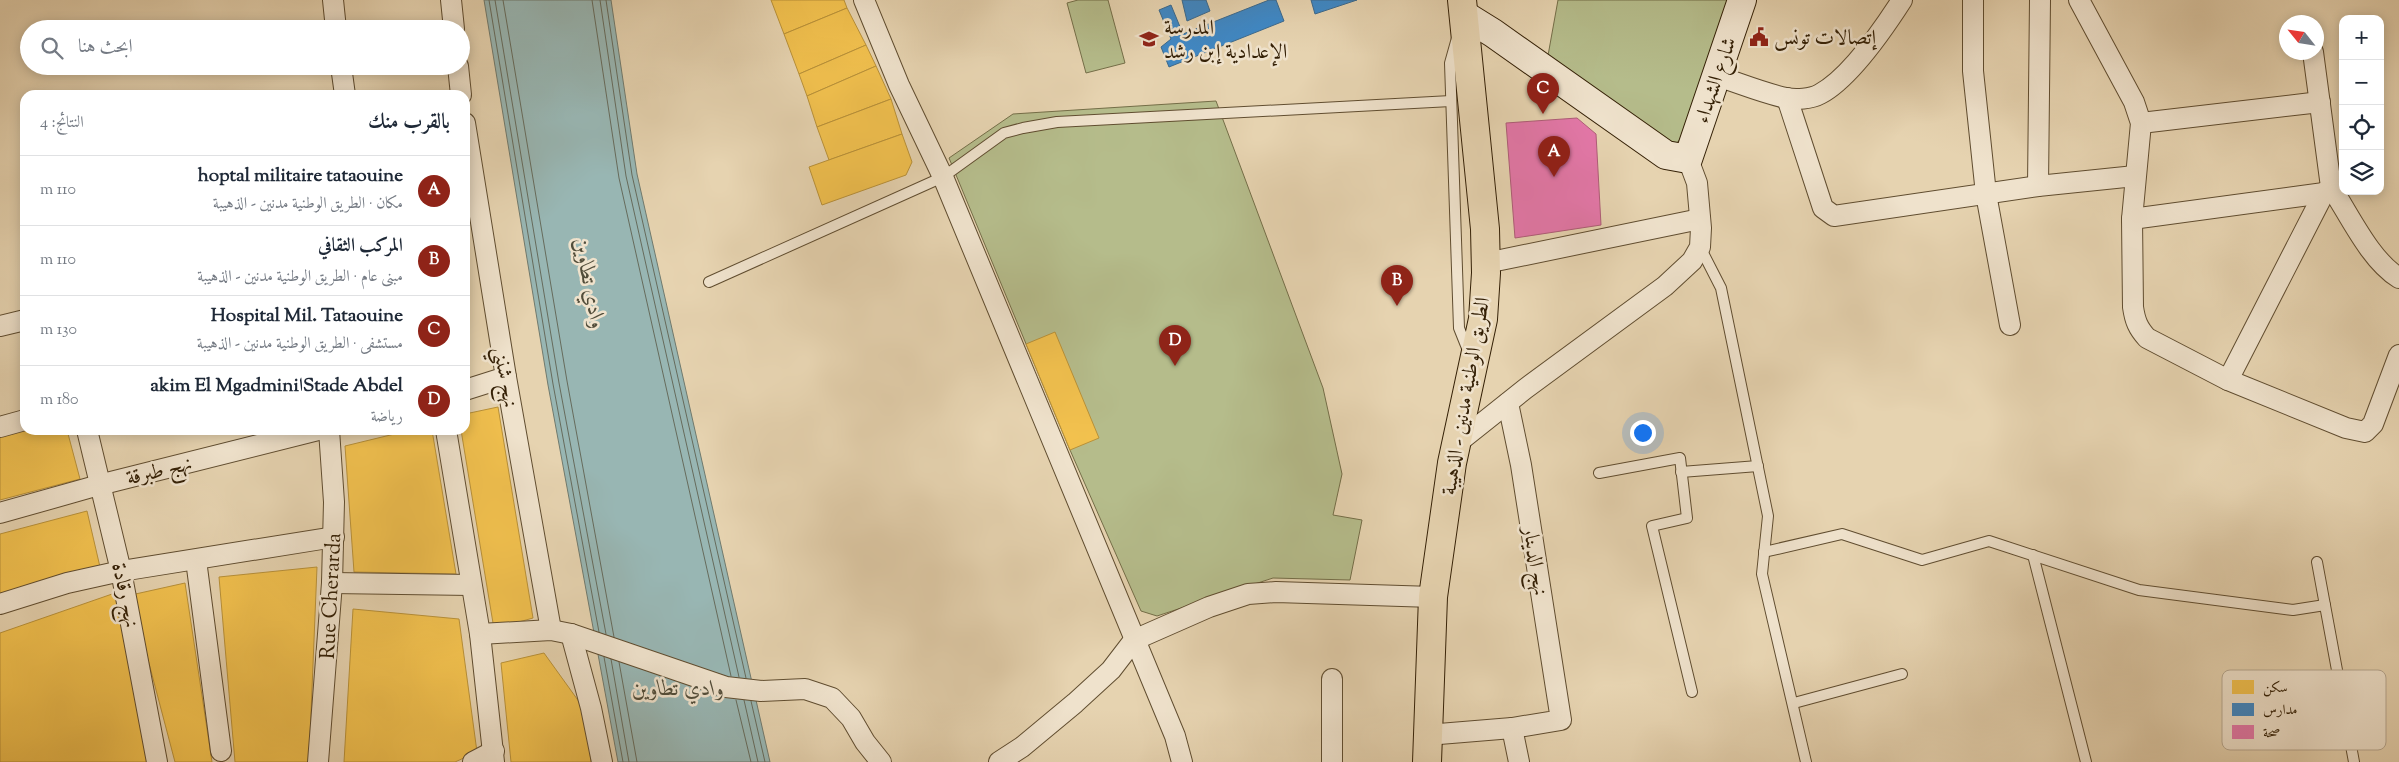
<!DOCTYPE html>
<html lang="ar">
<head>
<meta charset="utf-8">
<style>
	body { margin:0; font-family:"Sorts Mill Goudy",Amiri,serif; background:#f6f6f7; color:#1f2937; direction:rtl }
	.controls { position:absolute; right:15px; top:15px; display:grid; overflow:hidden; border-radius:10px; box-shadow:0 2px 12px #0003 }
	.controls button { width:45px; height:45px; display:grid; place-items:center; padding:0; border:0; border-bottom:1px solid #e0e1e3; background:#fff; color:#1f2937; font:25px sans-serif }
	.compass { position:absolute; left:2279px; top:15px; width:45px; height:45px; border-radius:50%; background:#fff; box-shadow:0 2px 12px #0003; rotate:300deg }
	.you { position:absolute; left:1642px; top:432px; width:18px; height:18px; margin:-12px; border:4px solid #fff; border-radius:50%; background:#1a73e8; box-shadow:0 0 0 8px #1a73e833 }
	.badge { display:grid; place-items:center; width:32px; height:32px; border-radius:50%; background:#8f2418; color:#fff; font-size:16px; font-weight:700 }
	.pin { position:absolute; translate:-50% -41px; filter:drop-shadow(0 1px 2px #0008) }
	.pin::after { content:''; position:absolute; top:26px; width:18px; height:15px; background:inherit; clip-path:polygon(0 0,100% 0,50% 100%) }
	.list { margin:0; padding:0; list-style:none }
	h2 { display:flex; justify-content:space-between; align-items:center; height:65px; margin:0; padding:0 20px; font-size:21px }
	h2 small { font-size:16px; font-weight:400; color:#747a83 }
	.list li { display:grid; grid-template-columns:32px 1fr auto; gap:15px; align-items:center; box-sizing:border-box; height:70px; padding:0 20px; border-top:1px solid #e0e1e3 }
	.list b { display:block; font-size:19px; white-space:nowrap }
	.list p { margin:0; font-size:16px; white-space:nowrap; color:#747a83 }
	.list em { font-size:16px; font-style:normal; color:#747a83 }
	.icon { flex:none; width:28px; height:28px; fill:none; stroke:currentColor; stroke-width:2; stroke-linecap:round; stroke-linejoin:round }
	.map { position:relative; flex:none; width:2399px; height:762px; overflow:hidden; direction:ltr }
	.search { position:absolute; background:#fff; box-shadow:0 2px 12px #0003; left:20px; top:20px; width:450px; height:55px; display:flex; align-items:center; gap:12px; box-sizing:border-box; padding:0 18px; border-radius:28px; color:#747a83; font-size:19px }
	.panel { position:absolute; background:#fff; box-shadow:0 2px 12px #0003; left:20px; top:90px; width:450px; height:345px; border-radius:15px; direction:rtl }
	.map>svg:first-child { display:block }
</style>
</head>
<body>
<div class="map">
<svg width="2399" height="762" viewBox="0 0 2399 762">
	<rect width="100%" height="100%" fill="#e6d3b0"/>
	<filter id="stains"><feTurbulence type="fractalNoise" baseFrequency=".004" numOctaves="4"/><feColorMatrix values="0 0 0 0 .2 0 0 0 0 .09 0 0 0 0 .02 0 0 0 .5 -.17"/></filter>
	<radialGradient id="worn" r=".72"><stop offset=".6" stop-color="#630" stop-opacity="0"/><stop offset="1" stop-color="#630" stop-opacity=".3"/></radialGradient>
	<!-- green -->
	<g fill="#b5bc8b" stroke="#746e48">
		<polygon points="1078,0 1108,0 1125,63 1086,73 1067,3"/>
		<polygon points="1558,0 1728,0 1681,138 1675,145 1671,146 1547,61"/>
		<polygon points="1216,101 1323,388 1342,474 1333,515 1362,520 1350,580 1273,578 1157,616 1141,611 1070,450 949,158 1013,114"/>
	</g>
	<!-- water -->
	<polygon fill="#98b6b3" stroke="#707a6e" points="484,0 611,0 637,174 770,762 618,762 548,385"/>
	<!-- homes -->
	<g fill="#f2c14e" stroke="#b99138">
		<polygon points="771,0 844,0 847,8 784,34"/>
		<polygon points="847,8 866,45 799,74 784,34"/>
		<polygon points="866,45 876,66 807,96 799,74"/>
		<polygon points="876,66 891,99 817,127 807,96"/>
		<polygon points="891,99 902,134 829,160 817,127"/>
		<polygon points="902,134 912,162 906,175 822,205 809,167"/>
		<polygon points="1055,332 1099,438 1070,450 1026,344"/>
		<polygon points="498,407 533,618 494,629 461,430 465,430 465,414"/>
		<polygon points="25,430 67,430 80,479 0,500 0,435"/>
		<polygon points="411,430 432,430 456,574 354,572 345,446"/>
		<polygon points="87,511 100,567 0,599 0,534"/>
		<polygon points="317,567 309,762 235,762 219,577"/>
		<polygon points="185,583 212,762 175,762 131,595"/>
		<polygon points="115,593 151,762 0,762 0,633"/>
		<polygon points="353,609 459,619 477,752 455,762 344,762"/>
		<polygon points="544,653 585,710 591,762 511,762 501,663"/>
	</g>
	<!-- schools -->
	<g fill="#3f88c5" stroke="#3c698c">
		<polygon points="1182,0 1206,0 1210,11 1187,21"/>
		<polygon points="1269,0 1276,0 1284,21 1169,67 1161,47 1171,39 1159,10 1171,5 1183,34"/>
		<polygon points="1311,0 1357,0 1315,14"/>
	</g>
	<!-- health -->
	<polygon fill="#e377a8" stroke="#ae5d77" points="1577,118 1596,134 1601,225 1515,238 1506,123"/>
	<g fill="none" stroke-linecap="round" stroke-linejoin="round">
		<!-- shore -->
		<g stroke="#666b5c" stroke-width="1">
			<polyline points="489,0 553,384 599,632"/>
			<polyline points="495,0 559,383 606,634"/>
			<polyline points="503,0 567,381 614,637"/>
			<polyline points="592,0 619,178 731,676"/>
			<polyline points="600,0 626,176 739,677"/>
			<polyline points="606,0 632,175 746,678"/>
			<polyline points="604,657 623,762"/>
			<polyline points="611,659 629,762"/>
			<polyline points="619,662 637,762"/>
			<polyline points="736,700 751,762"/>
			<polyline points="744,700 758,762"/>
			<polyline points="751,701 765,762"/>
		</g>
		<!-- service casing -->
		<g stroke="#604d30" stroke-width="12">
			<g id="service">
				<polyline points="1457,38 1450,63 1459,328 1469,353"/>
				<polyline points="1700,247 1721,288 1768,516 1762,574 1806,762"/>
				<polyline points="709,282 943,177 1004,133 1023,128 1057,122 1451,101"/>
				<polyline points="1681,472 1758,466"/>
				<polyline points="1599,473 1680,458 1687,518 1652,526 1692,692"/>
				<polyline points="1764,552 1842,534 1922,560 1989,541 2139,590 2293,610 2325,605"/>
				<polyline points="2033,555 2086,762"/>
				<polyline points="2317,562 2354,762"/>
				<polyline points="1794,703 1902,674"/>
			</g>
		</g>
		<!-- minor casing -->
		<g stroke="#604d30" stroke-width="22">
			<g id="minor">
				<polyline points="333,0 336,29"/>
				<polyline points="451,0 454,29"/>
				<polyline points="864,0 899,85 943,177 1175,736 1182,762"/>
				<polyline points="1973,0 1973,71 1986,194 2010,325"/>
				<path d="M2079,0L2134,102L2141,123L2132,219L2133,307C2135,321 2138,328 2147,338L2228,380L2346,428L2365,432L2373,424L2399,355"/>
				<polyline points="341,66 345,95"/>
				<polyline points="458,66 461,95"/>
				<path d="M1717,76C1739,83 1763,93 1786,98C1796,100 1811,99 1820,94C1850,78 1884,28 1902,0"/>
				<polyline points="1787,98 1823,208 1834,216 2038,186 2135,176"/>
				<polyline points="465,123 506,377 551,630"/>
				<polyline points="2141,123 2320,102"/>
				<polyline points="2038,186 2040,0"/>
				<path d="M2331,187C2350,216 2370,260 2399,278"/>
				<polyline points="2132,219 2324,193"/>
				<polyline points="1486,263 1700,219"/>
				<polyline points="0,326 25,320"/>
				<polyline points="2228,380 2324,193 2331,187 2313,52"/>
				<polyline points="465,390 506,377"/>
				<polyline points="0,427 25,420"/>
				<polyline points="87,430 121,571 157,762"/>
				<polyline points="446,430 480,634 494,762"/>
				<polyline points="1456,444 1525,389 1665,286 1692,261 1700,247 1701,228 1697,183 1688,159"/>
				<polyline points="0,513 99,485 318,430"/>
				<polyline points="196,560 221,751"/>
				<polyline points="332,583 471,585"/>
				<polyline points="0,604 67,583 121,571 334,537"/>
				<polyline points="480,634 551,630 571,634 726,687 761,691 805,689 832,698 851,718 865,742 881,762"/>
				<polyline points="571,634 591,708 602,762"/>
				<polyline points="1332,679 1332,762"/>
				<polyline points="1512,728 1519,762"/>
				<polyline points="1427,735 1512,728 1561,720 1521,465 1508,403"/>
				<polyline points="318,762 332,583 334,502 329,430"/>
				<polyline points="473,762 494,751"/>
				<polyline points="999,762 1022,747 1075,703 1111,670 1134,640 1209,607 1248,594 1276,592 1433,597"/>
			</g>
		</g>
		<!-- secondary casing -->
		<g stroke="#342006" stroke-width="30">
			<polyline id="secondary" points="1464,15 1493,33 1666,155 1688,159 1742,0"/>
		</g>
		<!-- primary casing -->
		<g stroke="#342006" stroke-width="30">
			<polyline id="primary" points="1427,762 1433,597 1452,463 1483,319 1486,273 1485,229 1462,0"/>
		</g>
		<!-- service -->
		<use href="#service" stroke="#efe2cc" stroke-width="10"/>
		<!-- minor -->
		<use href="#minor" stroke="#efe2cc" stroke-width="20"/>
		<!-- secondary -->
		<use href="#secondary" stroke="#efe2cc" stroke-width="28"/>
		<!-- primary -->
		<use href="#primary" stroke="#e6d3b0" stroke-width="28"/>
	</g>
	<!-- icons -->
	<defs>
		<g id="civic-bare" transform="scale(1.5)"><path d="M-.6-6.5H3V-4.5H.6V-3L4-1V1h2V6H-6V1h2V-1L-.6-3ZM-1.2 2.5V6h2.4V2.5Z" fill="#8f2418" stroke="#efe2cc" stroke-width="2.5" paint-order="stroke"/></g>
		<g id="school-bare" transform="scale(1.5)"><path d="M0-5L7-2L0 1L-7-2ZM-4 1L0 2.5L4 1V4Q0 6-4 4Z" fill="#8f2418" stroke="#efe2cc" stroke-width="2.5" paint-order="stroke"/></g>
	</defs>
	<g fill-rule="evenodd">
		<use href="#civic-bare" x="1759" y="37"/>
		<use href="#school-bare" x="1149" y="39"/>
	</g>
	<g text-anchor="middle" stroke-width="5" stroke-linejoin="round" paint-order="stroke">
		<!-- poi labels -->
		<g font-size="21" fill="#342006" stroke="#efe2cc" text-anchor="start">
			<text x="1164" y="34">المدرسة<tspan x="1164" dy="24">الإعدادية إبن رشد</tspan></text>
			<text x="1774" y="44">إتصالات تونس</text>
		</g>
		<!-- street labels -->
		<g font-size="21" fill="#342006" stroke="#efe2cc">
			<text transform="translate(1715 80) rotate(-71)" y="7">شارع الشهداء</text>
			<text transform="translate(506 377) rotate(80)" y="7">نهج شنني</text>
			<text transform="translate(1465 396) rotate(-80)" y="7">الطريق الوطنية مدنين - الذهيبة</text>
			<text transform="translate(159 470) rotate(-14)" y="7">نهج طبرقة</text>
			<text transform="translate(1536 561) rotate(81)" y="7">نهج الدينار</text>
			<text transform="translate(126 595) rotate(78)" y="7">نهج رقادة</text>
			<text transform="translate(330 596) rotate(-87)" y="7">Rue Cherarda</text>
		</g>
		<!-- water labels -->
		<g font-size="22" font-style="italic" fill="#524d3a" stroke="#efe2cc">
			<text transform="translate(591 283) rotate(79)" y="8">وادي تطاوين</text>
			<text x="678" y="695">وادي تطاوين</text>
		</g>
	</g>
	<!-- legend -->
	<rect x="2222" y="670" width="164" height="80" rx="8" fill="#efe2cc" stroke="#b7a891" stroke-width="1"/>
	<rect x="2232" y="680" width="22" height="14" fill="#f2c14e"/>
	<rect x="2232" y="703" width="22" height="13" fill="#3f88c5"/>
	<rect x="2232" y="725" width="22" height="14" fill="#e377a8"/>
	<g font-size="14" fill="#342006">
		<text x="2263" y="692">سكن</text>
		<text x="2263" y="714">مدارس</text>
		<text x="2263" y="737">صحة</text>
	</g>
	<rect width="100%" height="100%" filter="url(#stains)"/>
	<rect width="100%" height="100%" fill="url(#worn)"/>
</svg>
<div class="controls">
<button>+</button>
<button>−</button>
<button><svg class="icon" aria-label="locate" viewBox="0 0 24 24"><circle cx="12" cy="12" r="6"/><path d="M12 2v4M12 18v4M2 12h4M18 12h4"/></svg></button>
<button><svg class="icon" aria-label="layers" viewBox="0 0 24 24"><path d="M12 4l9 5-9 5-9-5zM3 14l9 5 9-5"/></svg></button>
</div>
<svg class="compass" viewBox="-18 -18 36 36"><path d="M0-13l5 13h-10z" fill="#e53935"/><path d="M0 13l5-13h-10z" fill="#747a83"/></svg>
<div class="you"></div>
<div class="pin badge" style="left:1554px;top:177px">A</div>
<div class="pin badge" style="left:1397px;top:306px">B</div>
<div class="pin badge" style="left:1543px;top:114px">C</div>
<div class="pin badge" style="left:1175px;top:366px">D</div>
<div class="search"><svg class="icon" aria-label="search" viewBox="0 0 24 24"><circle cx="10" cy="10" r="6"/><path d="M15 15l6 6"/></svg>ابحث هنا</div>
<section class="panel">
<h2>بالقرب منك<small>النتائج: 4</small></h2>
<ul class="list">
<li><span class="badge">A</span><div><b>hoptal militaire tataouine</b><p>مكان · الطريق الوطنية مدنين - الذهيبة</p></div><em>110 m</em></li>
<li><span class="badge">B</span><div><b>المركب الثقافي</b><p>مبنى عام · الطريق الوطنية مدنين - الذهيبة</p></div><em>110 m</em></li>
<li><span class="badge">C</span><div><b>Hospital Mil. Tataouine</b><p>مستشفى · الطريق الوطنية مدنين - الذهيبة</p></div><em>130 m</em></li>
<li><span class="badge">D</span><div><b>Stade Abdelاakim El Mgadmini</b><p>رياضة</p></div><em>180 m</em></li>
</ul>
</section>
</div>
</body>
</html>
